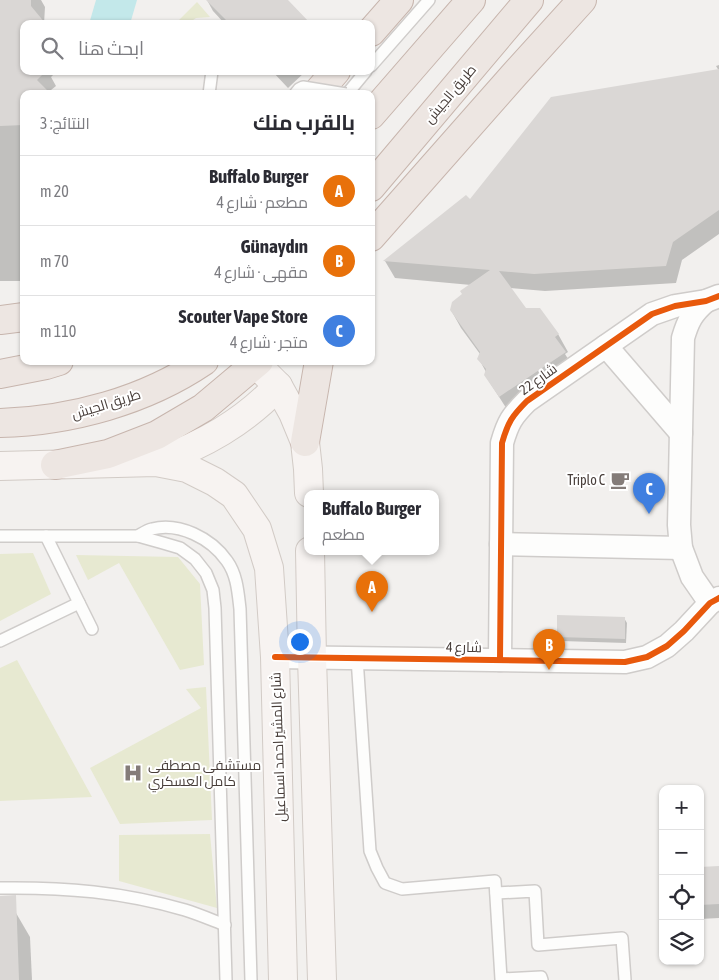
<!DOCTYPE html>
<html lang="ar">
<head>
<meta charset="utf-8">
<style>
	body { margin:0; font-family:"Asap Condensed",Cairo,sans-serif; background:#f2f2f3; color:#2b2b33; direction:rtl }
	.controls { position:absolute; right:15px; bottom:15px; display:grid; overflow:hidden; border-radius:10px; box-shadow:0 1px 4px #0004 }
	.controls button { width:45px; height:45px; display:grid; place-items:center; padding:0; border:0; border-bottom:1px solid #e1e1e2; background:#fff; color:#2b2b33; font:25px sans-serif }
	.you { position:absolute; left:299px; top:641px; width:18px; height:18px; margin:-12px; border:4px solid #fff; border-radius:50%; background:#1a73e8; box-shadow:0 0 0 8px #1a73e833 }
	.badge { display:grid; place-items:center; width:32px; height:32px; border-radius:50%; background:#111827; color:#fff; font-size:16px; font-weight:700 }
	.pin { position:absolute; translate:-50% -41px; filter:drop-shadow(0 1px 2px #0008) }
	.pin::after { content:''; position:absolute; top:26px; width:18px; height:15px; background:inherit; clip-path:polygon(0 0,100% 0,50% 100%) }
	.popup { position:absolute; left:304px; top:490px; width:135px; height:65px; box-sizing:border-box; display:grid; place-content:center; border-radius:10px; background:#fff; filter:drop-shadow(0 1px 4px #0005); font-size:16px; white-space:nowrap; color:#7c7c81 }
	.popup b { font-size:19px; color:#2b2b33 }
	.popup::after { content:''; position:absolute; left:50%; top:100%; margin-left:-10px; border:10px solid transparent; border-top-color:#fff }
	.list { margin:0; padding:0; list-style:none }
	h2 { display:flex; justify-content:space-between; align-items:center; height:65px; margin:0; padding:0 20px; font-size:21px }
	h2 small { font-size:16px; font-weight:400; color:#7c7c81 }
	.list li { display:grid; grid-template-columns:32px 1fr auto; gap:15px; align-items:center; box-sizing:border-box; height:70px; padding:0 20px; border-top:1px solid #e1e1e2 }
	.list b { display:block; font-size:19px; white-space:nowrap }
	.list p { margin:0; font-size:16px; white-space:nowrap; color:#7c7c81 }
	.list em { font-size:16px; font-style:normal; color:#7c7c81 }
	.icon { flex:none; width:28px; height:28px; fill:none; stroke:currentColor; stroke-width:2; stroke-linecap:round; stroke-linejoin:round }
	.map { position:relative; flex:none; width:719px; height:980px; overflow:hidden; direction:ltr }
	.search { position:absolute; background:#fff; box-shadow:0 1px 4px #0004; left:20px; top:20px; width:355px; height:55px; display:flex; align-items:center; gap:12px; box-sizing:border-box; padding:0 18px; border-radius:10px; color:#7c7c81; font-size:19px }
	.panel { position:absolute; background:#fff; box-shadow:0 1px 4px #0004; left:20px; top:90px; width:355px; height:275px; border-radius:10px; direction:rtl }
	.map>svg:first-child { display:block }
</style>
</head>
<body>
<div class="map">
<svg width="719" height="980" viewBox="0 0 719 980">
	<rect width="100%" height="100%" fill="#f2f0ee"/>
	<!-- green -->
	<g fill="#e7e9d1">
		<polygon points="197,2 210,17 196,18 187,24 175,24"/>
		<polygon points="33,553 51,594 0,621 0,554"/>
		<polygon points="76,555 178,557 200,584 204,665 180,670 119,563 88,580"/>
		<polygon points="17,660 92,797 0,801 0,668"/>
		<polygon points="206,687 212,820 120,824 90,768 201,708 186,689"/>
		<polygon points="210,834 217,908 119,881 119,835"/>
	</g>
	<!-- water -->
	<polygon fill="#c3e8ea" points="96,0 137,0 130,24 89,24"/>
	<!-- shadow -->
	<g fill="#0003">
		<polygon points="0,0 41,0 45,7 44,24 24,24 24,71 56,72 51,77 56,86 51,90 54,94 24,94 24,149 22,149 22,161 24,161 24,281 0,281"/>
		<polygon points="207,0 287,0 310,24 225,24 213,11"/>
		<polygon points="719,65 719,234 682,260 676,283 545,291 510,288 525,309 558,334 568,352 565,354 575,370 510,414 485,375 486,372 479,359 480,354 461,328 451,310 471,285 395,278 385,261 466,197 470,201 719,71 716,66"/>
		<polygon points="272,71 306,71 288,88"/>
		<polygon points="624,618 627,623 626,643 561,641 558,637"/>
		<polygon points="700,868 719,868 719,918 700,919"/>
		<polygon points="0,913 16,913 30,937 32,980 0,980"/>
	</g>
	<!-- building -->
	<g fill="#dad7d5">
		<polygon points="0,0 31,0 31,6 46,24 24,24 24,71 46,71 37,80 51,94 24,94 24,125 0,126"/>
		<polygon points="206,0 288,0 311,24 230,24"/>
		<polygon points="719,69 719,210 673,242 666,266 534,274 499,271 526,308 540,308 559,334 555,337 566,352 499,397 484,375 486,369 477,359 480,352 450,310 452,302 462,294 460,291 490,270 383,261 466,195 470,199 551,97"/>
		<polygon points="557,615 625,617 625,639 557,637"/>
		<polygon points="719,866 719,904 700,905 700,867"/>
		<polygon points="16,895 19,980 0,980 0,896"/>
	</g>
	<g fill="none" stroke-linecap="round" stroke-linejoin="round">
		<!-- service casing -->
		<g stroke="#cfccca" stroke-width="14">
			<g id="service">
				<polyline points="371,66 429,0"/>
				<polyline points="209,94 212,71"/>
				<polyline points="347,94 366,71"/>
				<polyline points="0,536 138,536 163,543 180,548 195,559 206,573 213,590 215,608 226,980"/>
				<polyline points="46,536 92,629"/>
				<path d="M138,536C143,533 147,530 152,529C179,522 211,538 227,561C237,575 238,592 240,609L251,980"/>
				<polyline points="0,641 79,603"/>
				<polyline points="357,658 370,851 377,868 385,883 402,889 495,881 501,979 541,977 542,980"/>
				<path d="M0,888C65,887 123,892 185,910C198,914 212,920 225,925"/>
				<polyline points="496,893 535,891 538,945 622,938 625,980"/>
			</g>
		</g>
		<!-- minor casing -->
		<g stroke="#cfccca" stroke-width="25">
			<g id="minor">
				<path d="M706,301C692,313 688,321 683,338L679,525L681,548L692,577L710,603"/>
				<polyline points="606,346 681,433"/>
				<polyline points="501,544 681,548"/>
				<polyline points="275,657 625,662 647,657 667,646 684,631 710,603 719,598"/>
				<path d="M500,660L502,443C508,422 512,416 527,401L652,314L675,306L706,301L719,296"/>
			</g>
		</g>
		<!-- secondary casing -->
		<g stroke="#d2cbc6" stroke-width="30">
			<g id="secondary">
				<polyline points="253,361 278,386 293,413 305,442 308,469 309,493"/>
				<path d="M156,462C203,445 243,423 278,386"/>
				<polyline points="0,466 156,462 187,468 215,482 234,495 257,529 269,568 275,657 283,980"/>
				<polyline points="310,551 312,658 322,980"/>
			</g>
		</g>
		<!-- trunk casing -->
		<g stroke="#c7b5ad" stroke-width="30">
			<g id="trunk">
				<polyline points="371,32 399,0"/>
				<polyline points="316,94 336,71"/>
				<polyline points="371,115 471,0"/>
				<polyline points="371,187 529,0"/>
				<polyline points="371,237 514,75 582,0"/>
				<polyline points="0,320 24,317"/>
				<polyline points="0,374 46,365 59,361"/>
				<path d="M0,423C71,421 145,401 204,361"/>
				<polyline points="305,442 319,361"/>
				<polyline points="55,465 108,454 157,435 203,408 259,361"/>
			</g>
		</g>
		<!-- service -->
		<use href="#service" stroke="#fdfdfc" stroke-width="11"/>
		<!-- minor -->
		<use href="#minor" stroke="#fdfdfc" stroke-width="22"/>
		<!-- secondary -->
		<use href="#secondary" stroke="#f7f3f1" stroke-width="28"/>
		<!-- trunk -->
		<use href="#trunk" stroke="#ede6e2" stroke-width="28"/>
		<!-- service-bridge casing -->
		<g stroke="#cfccca" stroke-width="14" stroke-linecap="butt">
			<polyline id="service-bridge" points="295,94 299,89 303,87 346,94"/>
		</g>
		<!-- service-bridge -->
		<use href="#service-bridge" stroke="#fdfdfc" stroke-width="11"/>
		<!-- cycleway casing -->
		<g stroke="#fff" stroke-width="9">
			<g id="cycleway">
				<polyline points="275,657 625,662 647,657 667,646 684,631 710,603 719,598"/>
				<path d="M500,660L502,443C508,422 512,416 527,401L652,314L675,306L706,301L719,296"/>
			</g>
		</g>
		<!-- cycleway -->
		<use href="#cycleway" stroke="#e8590c" stroke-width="6"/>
	</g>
	<!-- icons -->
	<defs>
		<g id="cafe-bare" transform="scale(1.5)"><path d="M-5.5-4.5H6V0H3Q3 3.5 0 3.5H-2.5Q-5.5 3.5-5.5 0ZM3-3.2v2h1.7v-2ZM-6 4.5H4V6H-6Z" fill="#847c79" stroke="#fff" stroke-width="2.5" paint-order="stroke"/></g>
		<g id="hospital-bare" transform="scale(1.5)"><path d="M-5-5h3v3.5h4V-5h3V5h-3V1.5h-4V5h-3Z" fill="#847c79" stroke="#fff" stroke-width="2.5" paint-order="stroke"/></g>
	</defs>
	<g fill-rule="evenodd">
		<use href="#cafe-bare" x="620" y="480"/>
		<use href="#hospital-bare" x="133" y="773"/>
	</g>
	<g text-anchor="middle" stroke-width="4" stroke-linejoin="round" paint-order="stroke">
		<!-- street labels -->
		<g font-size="14" fill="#483e3a" stroke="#fff">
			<text transform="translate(450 94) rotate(-50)" y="5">طريق الجيش</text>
			<text transform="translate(538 379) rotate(-36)" y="5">شارع 22</text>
			<text transform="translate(106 404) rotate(-17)" y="5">طريق الجيش</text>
			<text transform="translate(464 647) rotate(1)" y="5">شارع 4</text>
			<text transform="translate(278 747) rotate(-92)" y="5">شارع المشير احمد اسماعيل</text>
		</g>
		<!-- poi labels -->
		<g font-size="14" fill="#483e3a" stroke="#fff" text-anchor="end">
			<text x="605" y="485">Triplo C</text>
			<text x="148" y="770" text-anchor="start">مستشفى مصطفى<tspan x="148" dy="16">كامل العسكري</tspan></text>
		</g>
	</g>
</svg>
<div class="controls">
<button>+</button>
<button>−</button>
<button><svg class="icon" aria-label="locate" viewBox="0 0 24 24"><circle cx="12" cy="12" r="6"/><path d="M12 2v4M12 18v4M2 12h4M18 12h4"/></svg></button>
<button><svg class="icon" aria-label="layers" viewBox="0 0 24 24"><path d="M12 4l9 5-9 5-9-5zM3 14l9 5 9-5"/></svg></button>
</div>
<div class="you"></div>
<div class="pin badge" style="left:372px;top:612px;background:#e8710a">A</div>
<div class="popup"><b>Buffalo Burger</b>مطعم</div>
<div class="pin badge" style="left:549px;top:670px;background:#e8710a">B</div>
<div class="pin badge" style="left:649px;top:514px;background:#3f7fe0">C</div>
<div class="search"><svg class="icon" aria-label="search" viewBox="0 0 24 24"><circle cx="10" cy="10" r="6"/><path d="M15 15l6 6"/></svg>ابحث هنا</div>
<section class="panel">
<h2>بالقرب منك<small>النتائج: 3</small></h2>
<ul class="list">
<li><span class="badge" style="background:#e8710a">A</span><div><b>Buffalo Burger</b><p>مطعم · شارع 4</p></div><em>20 m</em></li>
<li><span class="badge" style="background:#e8710a">B</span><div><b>Günaydın</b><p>مقهى · شارع 4</p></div><em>70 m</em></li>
<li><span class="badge" style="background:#3f7fe0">C</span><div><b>Scouter Vape Store</b><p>متجر · شارع 4</p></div><em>110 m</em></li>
</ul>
</section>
</div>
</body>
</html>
